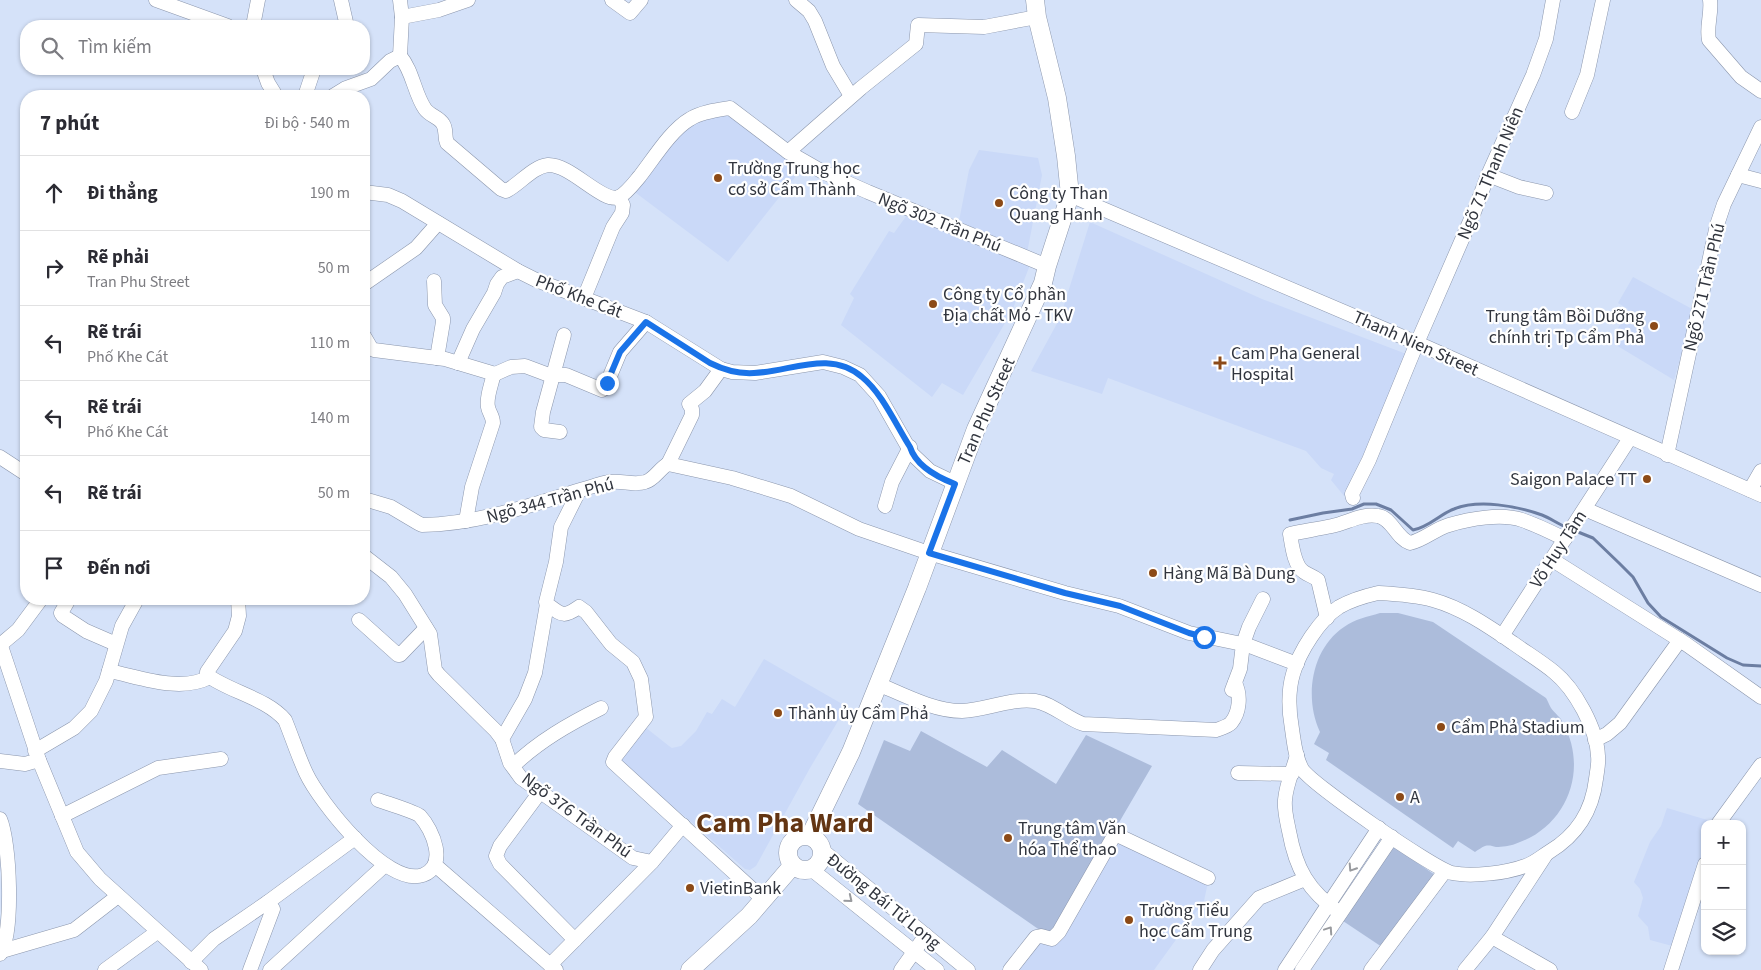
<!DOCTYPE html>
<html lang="vi">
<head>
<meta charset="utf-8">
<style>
	body { margin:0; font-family:"Source Sans 3",sans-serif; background:#f7f7f7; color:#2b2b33 }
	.controls { position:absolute; right:15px; bottom:15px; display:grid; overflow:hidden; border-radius:10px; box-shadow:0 1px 4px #0004 }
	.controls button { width:45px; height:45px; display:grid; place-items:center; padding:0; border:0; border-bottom:1px solid #e1e1e2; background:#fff; color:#2b2b33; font:25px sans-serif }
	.stop { position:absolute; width:15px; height:15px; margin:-11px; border:4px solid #1a73e8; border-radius:50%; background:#fff }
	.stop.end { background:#1a73e8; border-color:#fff; box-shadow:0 1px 5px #0008 }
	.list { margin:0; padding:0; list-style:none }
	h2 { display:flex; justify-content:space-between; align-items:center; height:65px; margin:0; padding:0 20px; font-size:21px }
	h2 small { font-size:16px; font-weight:400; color:#7c7c81 }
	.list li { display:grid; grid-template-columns:32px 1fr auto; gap:15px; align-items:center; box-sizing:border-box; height:75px; padding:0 20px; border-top:1px solid #e1e1e2 }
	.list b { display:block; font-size:19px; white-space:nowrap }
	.list p { margin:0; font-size:16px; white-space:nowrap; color:#7c7c81 }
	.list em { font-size:16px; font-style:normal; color:#7c7c81 }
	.icon { flex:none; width:28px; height:28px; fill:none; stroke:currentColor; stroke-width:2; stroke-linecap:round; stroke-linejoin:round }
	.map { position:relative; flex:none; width:1761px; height:970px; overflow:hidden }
	.search { position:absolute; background:#fff; box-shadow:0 1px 4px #0004; left:20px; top:20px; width:350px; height:55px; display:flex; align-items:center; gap:12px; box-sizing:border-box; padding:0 18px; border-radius:20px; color:#7c7c81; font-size:19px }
	.panel { position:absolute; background:#fff; box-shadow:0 1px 4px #0004; left:20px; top:90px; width:350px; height:515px; border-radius:20px }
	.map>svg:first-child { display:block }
</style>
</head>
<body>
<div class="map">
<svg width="1761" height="970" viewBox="0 0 1761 970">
	<rect width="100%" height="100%" fill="#d5e2f9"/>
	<!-- built -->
	<g fill="#cad9f8">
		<polygon points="727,115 804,166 728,262 632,190 680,130 703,117"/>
		<polygon points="979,150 1038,158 1042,175 1027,253 958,226 969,170"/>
		<polygon points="907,215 1030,265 1012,311 963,395 942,383 932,397 841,325 854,298 850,294 889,231 894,233"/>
		<polygon points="1090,222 1262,299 1409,355 1344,496 1331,480 1334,474 1321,468 1306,451 1108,378 1102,394 1031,371 1060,318"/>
		<polygon points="1633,277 1694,310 1674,380 1611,342 1628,309 1618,303"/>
		<polygon points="764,659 844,705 844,711 810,768 756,866 750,870 745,869 682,814 616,764 645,727 669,746 672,748 681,746 696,731 707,712 712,714 722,699 735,707"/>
		<polygon points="1667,808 1714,822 1714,824 1705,824 1705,854 1676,947 1650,940 1648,927 1638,916 1643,898 1640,889 1634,882 1650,842 1661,826"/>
		<polygon points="1114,840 1208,882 1204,901 1154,970 1013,970 1036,941 1054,945"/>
	</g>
	<!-- green -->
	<g fill="#acbcdb">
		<path d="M1380,613H1398L1433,622L1546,698C1548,701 1549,705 1551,708C1554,713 1561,717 1563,723C1589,770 1567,827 1515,844C1510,846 1502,847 1496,847C1492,846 1489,845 1485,846C1482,847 1478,850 1475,852L1458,841L1453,848L1326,760L1329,753L1314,744L1320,732C1304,698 1311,649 1344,627C1355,619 1367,617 1380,613Z"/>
		<polygon points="921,731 987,767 1002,750 1056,784 1086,735 1152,766 1055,932 1044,933 858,804 884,740 910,751"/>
		<polygon points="1393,846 1435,875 1385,949 1343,921"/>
	</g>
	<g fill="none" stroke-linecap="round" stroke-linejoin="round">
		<!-- stream -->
		<g stroke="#6c7ea2" stroke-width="3">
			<path d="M1290,520L1323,513L1352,509L1364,504H1376L1391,510L1413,530C1429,527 1440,514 1454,509C1479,499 1517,506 1542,515C1550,518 1558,524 1566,527"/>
			<polyline points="1578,532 1593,538 1619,563 1633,577 1648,603 1661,617 1727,658 1743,665 1761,666"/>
		</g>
		<!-- minor casing -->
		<g stroke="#8b96ac" stroke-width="15">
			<g id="minor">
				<polyline points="156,0 228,26"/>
				<polyline points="341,0 346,22 346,26"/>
				<polyline points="612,0 630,13 641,0"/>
				<polyline points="796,0 809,11 815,21 833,66 851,96"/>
				<path d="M1710,0C1712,13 1706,27 1709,40L1741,77L1761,91"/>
				<polyline points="402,17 439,10 468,0"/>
				<polyline points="253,26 258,0"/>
				<polyline points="400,56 402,17 400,0"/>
				<polyline points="263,69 268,83 276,96"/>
				<polyline points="305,96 314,69"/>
				<path d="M333,96L346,88L371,79L390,61L400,56C413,71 414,93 425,109C430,116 439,117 443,124C447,130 444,136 447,143L501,189L506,191C520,184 532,167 548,165C571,164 603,204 619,197C627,193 634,183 640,176C654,158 671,130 690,119C701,112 717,110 730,108L788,152L823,172L868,192L1047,266"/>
				<polyline points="1572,112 1587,75 1603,0"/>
				<polyline points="788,152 861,88 916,44 918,25 984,27 1037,17"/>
				<polyline points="1488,175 1519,187 1546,193"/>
				<polyline points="1738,175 1761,181"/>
				<polyline points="364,192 388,195 402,201 518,271 536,280 646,322 721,369 732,372 755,373 823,362 843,367 860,375 879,396 912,454 930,471 955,483"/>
				<polyline points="1070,195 1417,343 1761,495"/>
				<polyline points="434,281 435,305 443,318 443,322 437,358"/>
				<polyline points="364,284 416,248 438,223"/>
				<polyline points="584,298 613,227 622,213 623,205 619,197"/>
				<path d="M364,336L371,348L374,350L445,359L495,374L493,377C491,386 486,398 488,407C489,413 493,416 493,423L472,487L466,521"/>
				<polyline points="458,363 473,329 494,293 497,284 502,277 518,271"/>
				<polyline points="495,374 511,367 525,366 549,375 566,375 602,390 605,388 620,352 646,322"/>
				<polyline points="560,432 544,430 541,427 543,412 564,335"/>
				<polyline points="1667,455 1717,225 1724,204 1761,127"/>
				<polyline points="0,457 26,474"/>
				<polyline points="668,464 692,415 692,409 689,404 705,391 721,369"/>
				<polyline points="1750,490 1761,471"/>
				<path d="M579,491L561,527L556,562L546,602L547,604C562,615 563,618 579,607L586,612L611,644L633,662L641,679L646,717L615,757L613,762L763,899"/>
				<polyline points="1353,498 1352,494 1369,460 1417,343 1474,212 1488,175 1533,75 1546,39 1553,0"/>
				<path d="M364,499L391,507L418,523L422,525C485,524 544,500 604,483C619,479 633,486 645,482C654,480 660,468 668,464L732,478L791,496L859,529L929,553L1065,593L1119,606L1189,633L1247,645L1297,664"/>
				<polyline points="885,506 892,482 910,447"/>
				<polyline points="1585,509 1761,585"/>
				<polyline points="364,556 391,577 405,594 430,634 435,670 439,675 496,731 502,739 510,763 521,778 633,858 652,862 683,825"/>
				<polyline points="1551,559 1686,644 1761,697"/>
				<path d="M1378,593C1396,594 1415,595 1433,600C1462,608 1488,626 1513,643C1527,653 1542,662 1554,672C1575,689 1597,729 1598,756C1599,763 1597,771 1596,779C1592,812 1577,835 1549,852C1541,857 1533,864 1525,866C1507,873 1471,877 1452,873C1434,869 1311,784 1302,769C1295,757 1294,742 1292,729C1289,712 1288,691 1293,674C1299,652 1320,619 1339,607C1351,600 1365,596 1378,593Z"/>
				<polyline points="69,599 61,613 63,616 86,631 116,644"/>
				<path d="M238,599L239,616L235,631L207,672V675C230,692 266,698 285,720C292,737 298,756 306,773C319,801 387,888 423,875C448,866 433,830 420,816C416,812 386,803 378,800"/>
				<path d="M1327,618L1318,580C1313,576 1308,575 1304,572C1294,566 1292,545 1290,534C1304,531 1318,529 1332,526C1347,523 1362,513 1378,516C1392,518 1396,538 1410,543C1424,540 1435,529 1449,525C1469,519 1501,513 1522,520C1537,525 1551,532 1565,539"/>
				<polyline points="359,620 398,655 400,655 426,628"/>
				<polyline points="1502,636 1630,438"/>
				<polyline points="0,643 39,760 77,852 100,879 201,970"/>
				<polyline points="0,645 18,630 41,599"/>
				<path d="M109,671C140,677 180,693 210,677"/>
				<path d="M878,684C904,695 934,711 962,711C986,710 1010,698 1035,701C1053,704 1066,718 1083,724L1216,730C1221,728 1227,727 1231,723C1240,712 1241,695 1235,683"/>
				<polyline points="1232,690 1240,669 1243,644 1249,627 1263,599"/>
				<polyline points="502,739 525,699 535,673 547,604"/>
				<polyline points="1595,740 1607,734 1620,723 1680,640"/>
				<polyline points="35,751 74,728 91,711 106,681 122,626 137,599"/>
				<path d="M1297,755C1293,770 1286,785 1285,800C1284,810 1287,821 1289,831C1296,869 1308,891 1340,913"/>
				<polyline points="0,761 25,764 39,760"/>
				<path d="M513,766C539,741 569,724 601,708"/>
				<polyline points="1238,773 1292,774"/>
				<polyline points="540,792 500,846 496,856 500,864 575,940"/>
				<polyline points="62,816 158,768 221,759"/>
				<path d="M0,819C10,842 14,933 0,954"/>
				<polyline points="1718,824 1761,765"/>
				<polyline points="822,850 968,970"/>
				<polyline points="435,865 556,970"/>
				<polyline points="811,869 937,970"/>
				<polyline points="268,902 355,838"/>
				<polyline points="1492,937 1550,970"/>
				<polyline points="2,951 74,930 118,896"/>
				<polyline points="191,962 214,939 268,902 273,909 250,970"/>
				<polyline points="550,965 652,862"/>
				<polyline points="105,970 157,932"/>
				<polyline points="270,970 385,865"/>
				<polyline points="901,970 926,935"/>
				<polyline points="1010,970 1036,937 1041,936 1052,939 1059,932 1115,834 1208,878"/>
				<polyline points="1200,970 1213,950 1259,898 1305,879"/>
				<polyline points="1285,970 1379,828"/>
				<polyline points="1302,970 1392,837"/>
				<polyline points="1371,970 1445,871"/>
				<polyline points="1465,970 1492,937 1545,856"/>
				<polyline points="1671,970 1705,864"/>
			</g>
		</g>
		<!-- major casing -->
		<g stroke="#8b96ac" stroke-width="19">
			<g id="major">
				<circle cx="805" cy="853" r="17"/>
				<polyline points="810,836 851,752 917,588 976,429 1043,283 1047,266 1070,195 1066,156 1057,98 1037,17 1035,0"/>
				<polyline points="690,970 749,916 793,865"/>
			</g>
		</g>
		<!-- minor -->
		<use href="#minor" stroke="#fff" stroke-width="14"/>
		<!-- major -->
		<use href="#major" stroke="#fff" stroke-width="18"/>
	</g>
	<!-- one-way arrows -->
	<defs><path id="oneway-chevron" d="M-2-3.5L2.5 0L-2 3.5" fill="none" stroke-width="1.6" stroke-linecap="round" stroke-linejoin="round" transform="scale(1.25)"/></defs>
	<g stroke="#989a9e">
		<use href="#oneway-chevron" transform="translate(1352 868) rotate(123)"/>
		<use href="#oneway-chevron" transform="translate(849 899) rotate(39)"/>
		<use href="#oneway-chevron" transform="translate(1329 930) rotate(-56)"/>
	</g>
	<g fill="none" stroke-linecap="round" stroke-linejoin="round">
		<!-- route -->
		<path stroke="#1a73e8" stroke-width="6" d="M607,383L620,352L646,322L710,363C724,370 738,374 754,373C790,372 830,349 862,377C882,393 896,425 910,447C916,466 937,477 955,484L929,553L1065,593L1120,606L1189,633L1204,637"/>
	</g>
	<!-- markers -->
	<g fill="#8c4a17" stroke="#fff" stroke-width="2">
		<circle cx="718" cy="178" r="5"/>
		<circle cx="999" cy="203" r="5"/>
		<circle cx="933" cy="304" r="5"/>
		<circle cx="1654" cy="326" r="5"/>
		<path d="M1217.5 355.5h5v5h5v5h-5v5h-5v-5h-5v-5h5z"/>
		<circle cx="1647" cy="479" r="5"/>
		<circle cx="1153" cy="573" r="5"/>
		<circle cx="778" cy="713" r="5"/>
		<circle cx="1441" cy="727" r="5"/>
		<circle cx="1400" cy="797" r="5"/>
		<circle cx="1008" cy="838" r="5"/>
		<circle cx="690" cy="888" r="5"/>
		<circle cx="1129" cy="920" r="5"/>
	</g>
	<g text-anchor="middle" stroke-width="4.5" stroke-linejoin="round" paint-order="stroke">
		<!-- poi labels -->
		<g font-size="18" fill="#31353e" stroke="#fff" text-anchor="start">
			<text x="728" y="174">Trường Trung học<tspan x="728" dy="21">cơ sở Cẩm Thành</tspan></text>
			<text x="1009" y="199">Công ty Than<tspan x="1009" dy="21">Quang Hanh</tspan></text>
			<text x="943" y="300">Công ty Cổ phần<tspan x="943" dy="21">Địa chất Mỏ - TKV</tspan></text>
			<text x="1644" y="322" text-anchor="end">Trung tâm Bồi Dưỡng<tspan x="1644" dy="21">chính trị Tp Cẩm Phả</tspan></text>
			<text x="1231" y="359">Cam Pha General<tspan x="1231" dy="21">Hospital</tspan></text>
			<text x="1637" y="485" text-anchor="end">Saigon Palace TT</text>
			<text x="1163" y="579">Hàng Mã Bà Dung</text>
			<text x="788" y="719">Thành ủy Cẩm Phả</text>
			<text x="1451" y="733">Cẩm Phả Stadium</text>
			<text x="1410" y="803">A</text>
			<text x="1018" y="834">Trung tâm Văn<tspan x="1018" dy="21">hóa Thể thao</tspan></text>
			<text x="700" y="894">VietinBank</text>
			<text x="1139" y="916">Trường Tiểu<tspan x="1139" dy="21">học Cẩm Trung</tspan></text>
		</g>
		<!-- street labels -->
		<g font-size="18" fill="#31353e" stroke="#fff">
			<text transform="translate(1490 173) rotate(-67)" y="6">Ngõ 71 Thanh Niên</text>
			<text transform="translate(940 222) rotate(22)" y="6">Ngõ 302 Trần Phú</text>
			<text transform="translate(1704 287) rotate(-77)" y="6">Ngõ 271 Trần Phú</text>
			<text transform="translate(579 296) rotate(21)" y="6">Phố Khe Cát</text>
			<text transform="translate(1416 343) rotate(24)" y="6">Thanh Nien Street</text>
			<text transform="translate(986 411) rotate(-66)" y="6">Tran Phu Street</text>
			<text transform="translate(550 500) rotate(-15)" y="6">Ngõ 344 Trần Phú</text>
			<text transform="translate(1558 549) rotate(-57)" y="6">Võ Huy Tâm</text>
			<text transform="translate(577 815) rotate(36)" y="6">Ngõ 376 Trần Phú</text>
			<text transform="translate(884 901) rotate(39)" y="6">Đường Bái Tử Long</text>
		</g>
		<!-- town labels -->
		<g font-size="28" font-weight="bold" fill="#633513" stroke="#fff">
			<text x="785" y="832">Cam Pha Ward</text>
		</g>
	</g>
</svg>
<div class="controls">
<button>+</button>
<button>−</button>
<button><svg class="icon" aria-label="layers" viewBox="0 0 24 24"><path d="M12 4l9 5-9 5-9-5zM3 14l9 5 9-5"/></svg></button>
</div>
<div class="stop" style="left:1204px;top:637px"></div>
<div class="stop end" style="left:607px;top:383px"></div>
<div class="search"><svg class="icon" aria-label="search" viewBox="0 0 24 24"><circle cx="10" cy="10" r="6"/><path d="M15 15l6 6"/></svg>Tìm kiếm</div>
<section class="panel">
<h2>7 phút<small>Đi bộ · 540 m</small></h2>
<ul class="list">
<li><svg class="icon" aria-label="ahead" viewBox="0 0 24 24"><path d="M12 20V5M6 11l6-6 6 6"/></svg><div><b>Đi thẳng</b></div><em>190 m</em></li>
<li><svg class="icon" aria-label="right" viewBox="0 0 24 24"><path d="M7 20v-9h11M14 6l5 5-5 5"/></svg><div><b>Rẽ phải</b><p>Tran Phu Street</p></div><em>50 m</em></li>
<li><svg class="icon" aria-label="left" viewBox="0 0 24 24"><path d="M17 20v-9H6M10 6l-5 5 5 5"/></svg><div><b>Rẽ trái</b><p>Phố Khe Cát</p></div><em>110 m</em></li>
<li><svg class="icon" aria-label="left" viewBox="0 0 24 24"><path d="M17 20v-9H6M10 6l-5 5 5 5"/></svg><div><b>Rẽ trái</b><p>Phố Khe Cát</p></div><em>140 m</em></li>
<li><svg class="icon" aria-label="left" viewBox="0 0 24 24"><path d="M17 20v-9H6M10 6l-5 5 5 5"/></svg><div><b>Rẽ trái</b></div><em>50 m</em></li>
<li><svg class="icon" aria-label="arrive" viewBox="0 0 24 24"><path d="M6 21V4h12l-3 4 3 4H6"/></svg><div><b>Đến nơi</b></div></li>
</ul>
</section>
</div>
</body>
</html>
